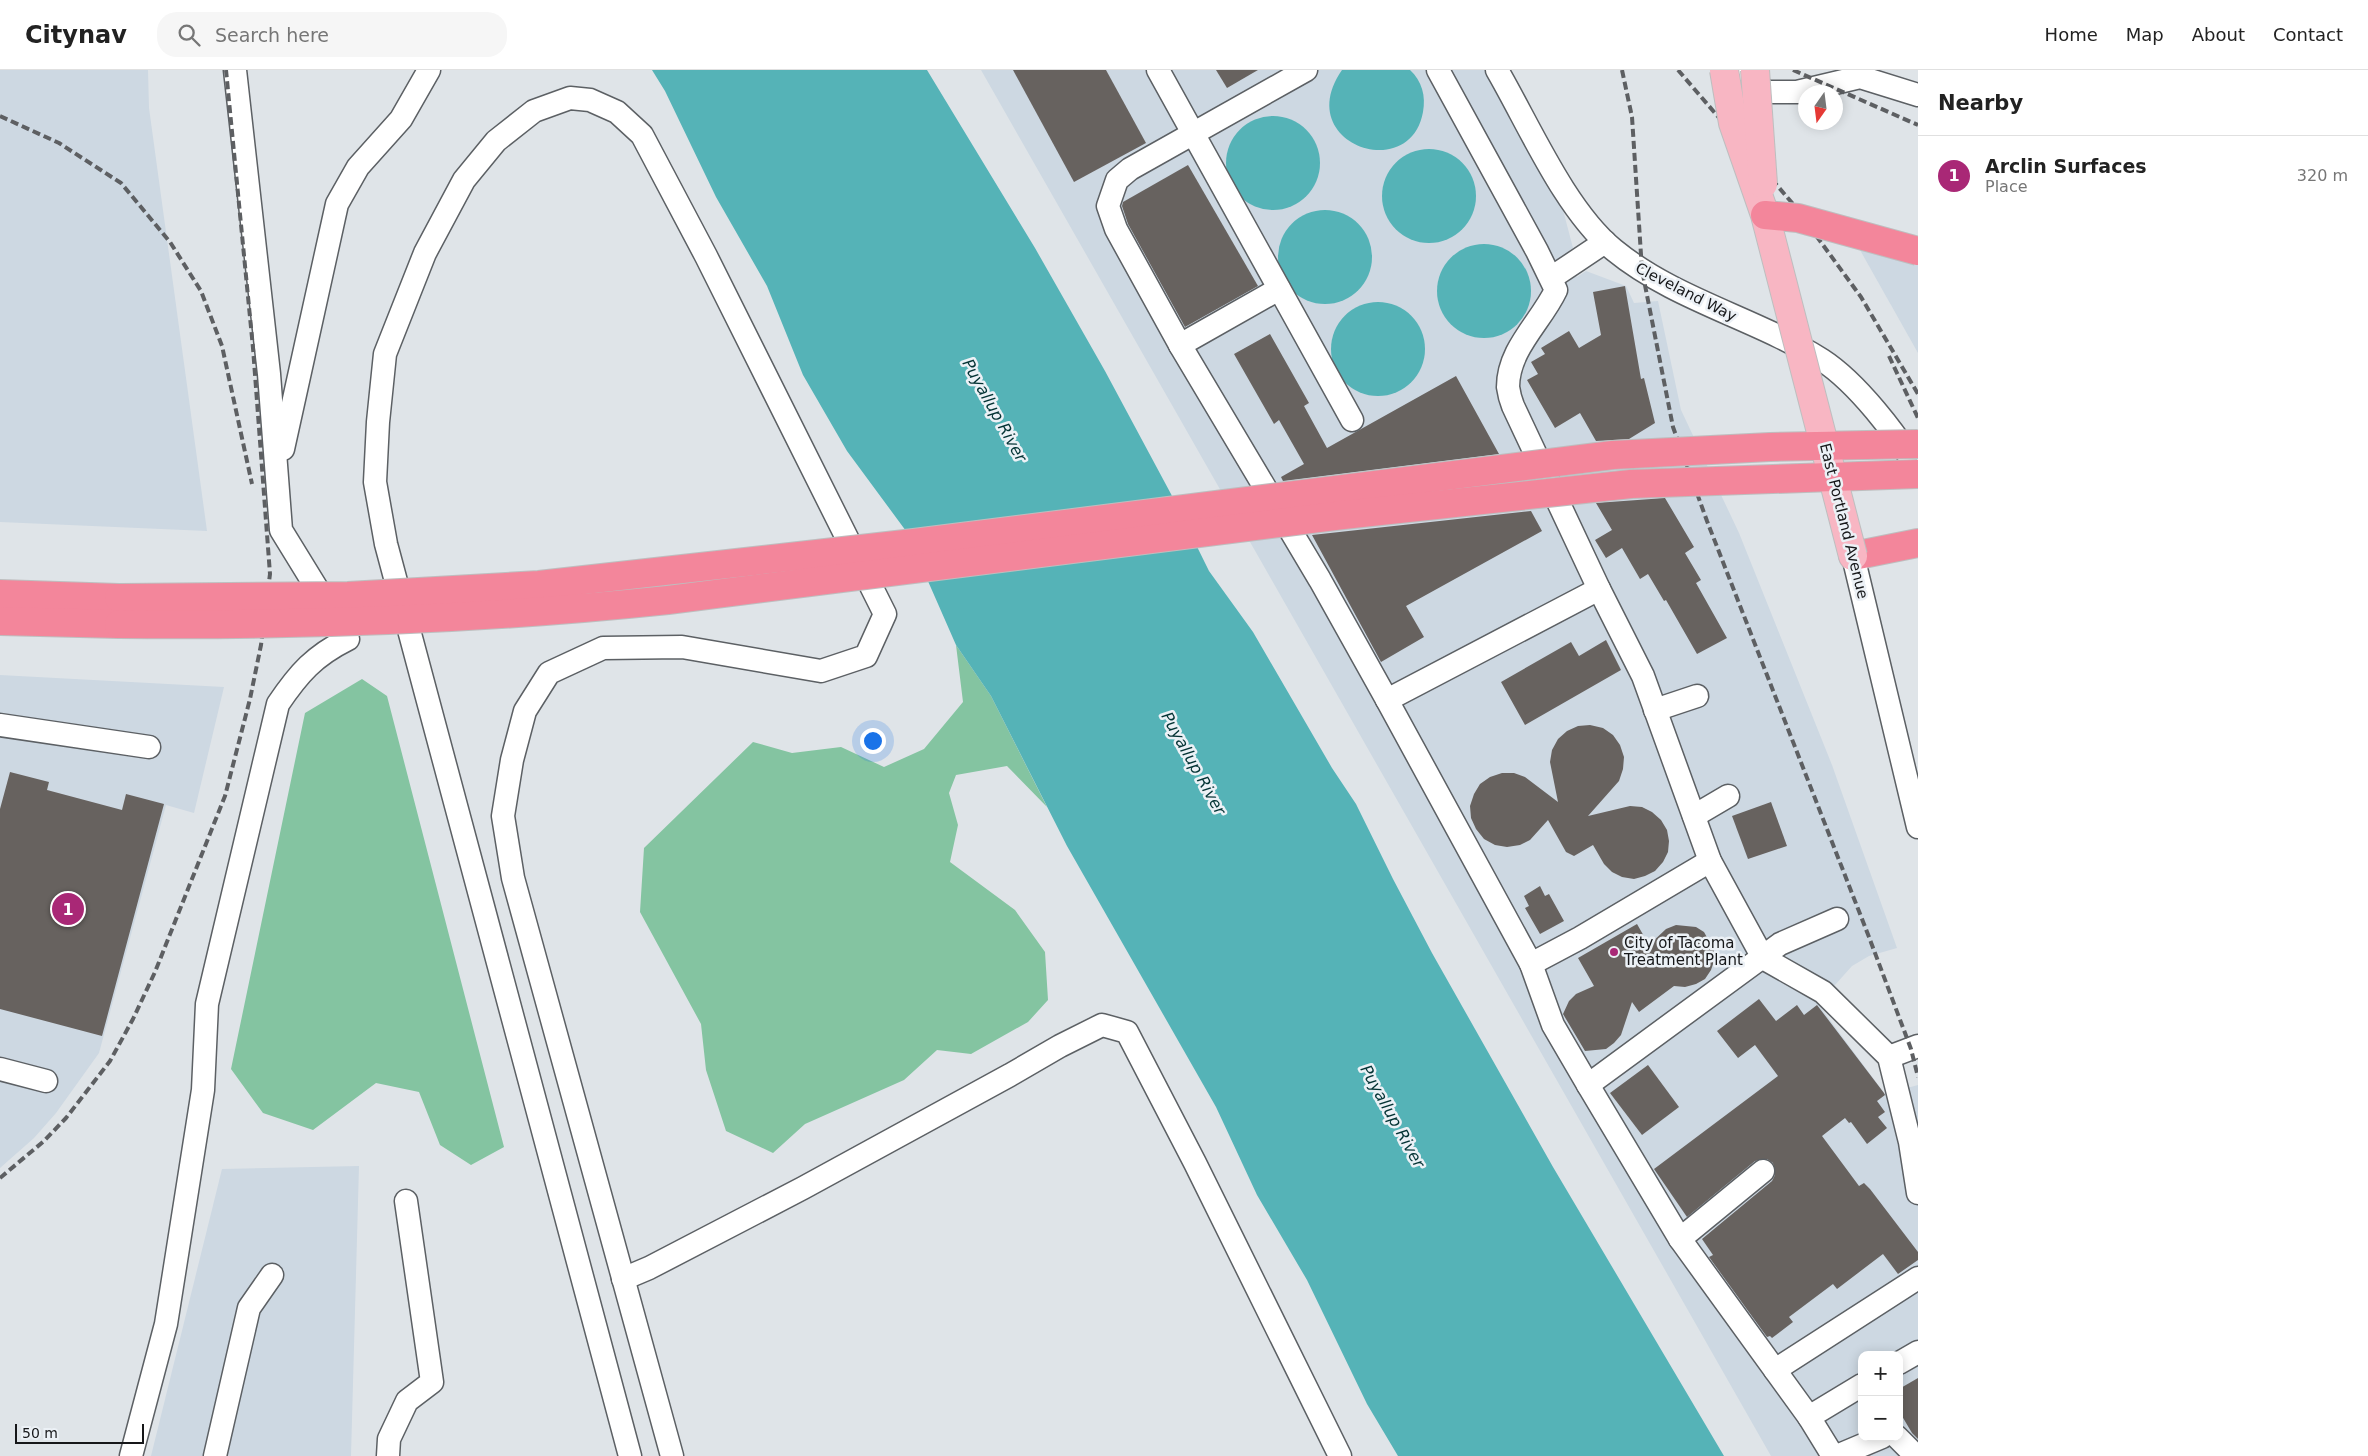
<!DOCTYPE html>
<html lang="en">
<head>
<meta charset="utf-8">
<style>
	body { margin:0; font-family:"DejaVu Sans",sans-serif; background:#f6f6f6; color:#222 }
	.controls { position:absolute; right:15px; bottom:15px; display:grid; overflow:hidden; border-radius:10px; box-shadow:0 2px 12px #0003 }
	.controls button { width:45px; height:45px; display:grid; place-items:center; padding:0; border:0; border-bottom:1px solid #e0e0e0; background:#fff; color:#222; font:25px sans-serif }
	.compass { position:absolute; left:1798px; top:15px; width:45px; height:45px; border-radius:50%; background:#fff; box-shadow:0 2px 12px #0003; rotate:194deg }
	.scale { position:absolute; left:15px; bottom:12px; width:129px; box-sizing:border-box; padding-left:5px; border:2px solid #161719; border-top:0; font-size:14px; line-height:18px; white-space:nowrap; color:#161719; -webkit-text-stroke:4px #ecf1f6; paint-order:stroke }
	.you { position:absolute; left:872px; top:670px; width:18px; height:18px; margin:-12px; border:4px solid #fff; border-radius:50%; background:#1a73e8; box-shadow:0 0 0 8px #1a73e833 }
	.badge { display:grid; place-items:center; width:32px; height:32px; border-radius:50%; background:#a92876; color:#fff; font-size:16px; font-weight:700 }
	.pin { position:absolute; translate:-50% -50%; border:2px solid #fff; box-shadow:0 1px 5px #0006 }
	.list { margin:0; padding:0; list-style:none }
	h2 { display:flex; justify-content:space-between; align-items:center; height:65px; margin:0; padding:0 20px; font-size:21px }
	h2 small { font-size:16px; font-weight:400; color:#767676 }
	.list li { display:grid; grid-template-columns:32px 1fr auto; gap:15px; align-items:center; box-sizing:border-box; height:80px; padding:0 20px; border-top:1px solid #e0e0e0 }
	.list b { display:block; font-size:19px; white-space:nowrap }
	.list p { margin:0; font-size:16px; white-space:nowrap; color:#767676 }
	.list em { font-size:16px; font-style:normal; color:#767676 }
	.icon { flex:none; width:28px; height:28px; fill:none; stroke:currentColor; stroke-width:2; stroke-linecap:round; stroke-linejoin:round }
	.map { position:relative; flex:none; width:1918px; height:1386px; overflow:hidden }
	header { display:flex; align-items:center; gap:30px; box-sizing:border-box; height:70px; padding:0 25px; background:#fff; border-bottom:1px solid #e0e0e0 }
	header strong { font-size:24px }
	nav { display:flex; gap:28px; margin-inline-start:auto; font-size:18px }
	.search { width:350px; height:45px; background:#f6f6f6; display:flex; align-items:center; gap:12px; box-sizing:border-box; padding:0 18px; border-radius:20px; color:#767676; font-size:19px }
	main { display:flex }
	aside { flex:1; background:#fff }
	.map>svg:first-child { display:block }
</style>
</head>
<body>
<header>
<strong>Citynav</strong>
<div class="search"><svg class="icon" aria-label="search" viewBox="0 0 24 24"><circle cx="10" cy="10" r="6"/><path d="M15 15l6 6"/></svg>Search here</div>
<nav><a>Home</a><a>Map</a><a>About</a><a>Contact</a></nav>
</header>
<main>
<div class="map">
<svg width="1918" height="1386" viewBox="0 0 1918 1386">
	<rect width="100%" height="100%" fill="#dfe4e8"/>
	<!-- built -->
	<g fill="#cdd8e2" fill-rule="evenodd">
		<polygon points="0,0 148,0 149,38 207,461 0,452"/>
		<path d="M981,0H1485L1562,136L1573,178L1564,185L1577,207L1586,201L1626,216L1634,233L1658,231L1681,340L1739,463L1832,695L1897,878L1869,886L1852,896L1818,934L1885,1024L1918,1015V1386H1771ZM1862,1285H1899V1367H1862Z"/>
		<polygon points="1860,180 1918,195 1918,283"/>
		<polygon points="0,605 224,617 194,743 166,735 99,983 56,1043 34,1068 0,1098"/>
		<polygon points="359,1096 351,1386 151,1386 222,1099"/>
	</g>
	<!-- green -->
	<g fill="#84c4a1">
		<polygon points="956,575 991,626 1047,737 1007,696 956,705 949,723 958,755 950,792 1015,840 1045,882 1048,930 1028,952 971,984 937,980 904,1010 805,1054 773,1083 726,1061 706,1000 701,954 640,842 644,778 753,672 792,683 841,677 884,697 924,679 963,632"/>
		<polygon points="362,609 387,626 504,1077 471,1095 440,1075 419,1022 376,1013 313,1060 263,1043 231,999 305,643"/>
	</g>
	<!-- water -->
	<g fill="#55b3b7">
		<polygon points="652,0 927,0 1035,178 1105,301 1171,424 1209,501 1253,562 1332,698 1356,734 1393,809 1432,883 1553,1097 1724,1386 1398,1386 1367,1334 1307,1210 1257,1125 1216,1037 1067,776 991,626 956,575 906,461 847,381 803,305 767,216 716,127 665,21"/>
		<path d="M1342,0H1410C1422,11 1426,26 1423,42C1410,115 1291,73 1342,0Z"/>
		<circle cx="1273" cy="93" r="47"/>
		<circle cx="1429" cy="126" r="47"/>
		<circle cx="1325" cy="187" r="47"/>
		<circle cx="1484" cy="221" r="47"/>
		<circle cx="1378" cy="279" r="47"/>
	</g>
	<!-- building -->
	<g fill="#67625f">
		<polygon points="1013,0 1106,0 1146,73 1074,112"/>
		<polygon points="1216,0 1258,0 1227,18"/>
		<polygon points="1188,95 1258,216 1185,257 1128,154 1122,136 1123,132"/>
		<polygon points="1625,216 1641,309 1644,308 1655,353 1629,369 1596,371 1580,343 1555,358 1527,310 1538,304 1531,292 1545,284 1541,278 1569,261 1579,278 1601,265 1593,222"/>
		<polygon points="1270,264 1309,333 1304,336 1327,378 1456,306 1499,384 1283,411 1281,407 1304,394 1279,350 1274,354 1234,284"/>
		<polygon points="1665,428 1694,477 1685,483 1701,510 1696,513 1727,568 1697,584 1666,530 1664,531 1648,504 1640,509 1622,478 1606,488 1595,470 1612,460 1596,433"/>
		<polygon points="1531,441 1542,461 1406,536 1424,567 1381,592 1312,465"/>
		<polygon points="1606,570 1621,600 1525,655 1501,612 1571,572 1579,586"/>
		<polygon points="1590,655 1603,658 1613,665 1620,675 1624,687 1623,699 1619,711 1588,746 1630,736 1642,737 1652,742 1661,750 1667,760 1669,771 1668,782 1663,792 1655,801 1645,806 1634,809 1622,807 1612,802 1604,794 1593,775 1574,786 1566,782 1548,750 1530,770 1520,775 1507,777 1495,775 1484,769 1476,759 1471,748 1470,736 1474,724 1480,714 1490,707 1502,703 1514,703 1525,707 1558,732 1550,692 1552,680 1558,669 1567,661 1578,656"/>
		<polygon points="10,702 49,712 47,720 122,740 126,724 164,734 102,966 0,939 0,739"/>
		<polygon points="1771,732 1787,776 1748,789 1732,746"/>
		<polygon points="1540,816 1545,826 1549,824 1564,851 1540,864 1525,838 1529,836 1524,826"/>
		<polygon points="1637,854 1649,875 1666,859 1676,855 1696,857 1704,862 1714,880 1714,891 1711,900 1705,909 1696,914 1685,917 1674,916 1639,942 1632,932 1621,965 1614,973 1606,979 1585,981 1563,944 1569,931 1576,924 1594,916 1578,888"/>
		<polygon points="1759,929 1776,951 1797,935 1804,945 1817,935 1884,1023 1885,1025 1877,1031 1885,1042 1878,1047 1887,1058 1867,1074 1851,1052 1849,1053 1845,1048 1822,1066 1859,1116 1864,1113 1870,1119 1918,1182 1918,1190 1898,1204 1883,1184 1837,1219 1833,1214 1789,1247 1793,1252 1772,1268 1770,1266 1767,1267 1709,1187 1713,1185 1702,1169 1772,1111 1775,1105 1773,1093 1767,1089 1755,1091 1687,1147 1654,1099 1778,1006 1755,975 1738,988 1717,961"/>
		<polygon points="1648,995 1679,1037 1642,1065 1610,1023"/>
		<polygon points="1918,1308 1918,1369 1912,1363 1899,1341 1899,1319"/>
	</g>
	<g fill="none" stroke-linecap="round" stroke-linejoin="round">
		<!-- minor casing -->
		<g stroke="#5c6064" stroke-width="25">
			<g id="minor">
				<polyline points="1158,0 1352,350"/>
				<polyline points="1306,0 1130,99 1117,110 1108,136 1116,159 1180,275 1320,510 1387,630 1531,894 1553,955 1588,1015 1680,1169 1809,1347 1833,1386"/>
				<path d="M1438,0L1537,181L1556,220C1541,252 1508,279 1508,317C1509,324 1511,331 1513,336L1599,519L1643,606L1710,791L1763,888L1823,922L1889,987L1910,1072L1918,1123"/>
				<path d="M1497,0C1529,55 1565,140 1614,180C1675,230 1755,248 1822,290C1856,312 1898,365 1918,401"/>
				<polyline points="1736,0 1767,22 1797,22 1860,7 1918,25"/>
				<polyline points="1551,208 1605,172"/>
				<polyline points="1180,275 1279,219"/>
				<polyline points="283,379 337,134 358,97 401,49 429,0"/>
				<polyline points="1853,486 1918,757"/>
				<polyline points="1387,630 1599,519"/>
				<polyline points="1655,640 1697,626"/>
				<polyline points="0,655 149,677"/>
				<polyline points="1694,746 1728,726"/>
				<polyline points="1531,894 1580,868 1710,791"/>
				<polyline points="1889,987 1918,976"/>
				<polyline points="0,999 46,1011"/>
				<polyline points="1588,1015 1780,874 1837,849"/>
				<polyline points="1680,1169 1763,1101"/>
				<polyline points="623,1209 649,1198 803,1118 1010,1005 1060,976 1102,955 1127,962 1195,1093 1340,1386"/>
				<polyline points="1899,1293 1918,1282"/>
				<polyline points="1775,1300 1918,1208"/>
				<polyline points="1809,1347 1862,1315"/>
				<polyline points="1897,1367 1913,1383 1918,1384"/>
				<path d="M131,1386L166,1254L203,1020L207,934L278,634C299,603 314,586 348,569L281,460L269,304L235,0"/>
				<polyline points="215,1386 249,1238 272,1205"/>
				<polyline points="388,1386 389,1369 407,1331 432,1312 406,1131"/>
				<polyline points="630,1386 386,474 375,412 378,352 385,284 425,183 464,110 496,71 534,41 570,28 590,30 617,42 642,65 706,186 885,544 866,586 821,601 682,577 603,578 549,603 525,641 512,690 503,746 513,808 672,1386"/>
				<polyline points="1837,1386 1882,1367"/>
			</g>
		</g>
		<!-- highway casing -->
		<g stroke="#bebebf" stroke-width="30">
			<g id="highway">
				<polyline points="1853,486 1918,473"/>
				<polyline points="0,524 119,528"/>
				<polyline points="0,551 119,554"/>
			</g>
		</g>
		<!-- minor -->
		<use href="#minor" stroke="#fff" stroke-width="22"/>
		<!-- highway -->
		<use href="#highway" stroke="#f3869b" stroke-width="28"/>
		<!-- rail -->
		<g stroke="#5d5f62" stroke-width="4" stroke-dasharray="8 4" stroke-linecap="butt">
			<polyline points="1622,0 1632,47 1642,200 1673,357 1707,451 1869,867 1911,979 1918,1007"/>
			<polyline points="1678,0 1793,134 1861,227 1918,324"/>
			<polyline points="1793,0 1918,55"/>
			<polyline points="0,46 59,73 121,113 170,172 201,221 222,276 252,414"/>
			<polyline points="1889,286 1918,348"/>
			<polyline points="0,1108 44,1071 66,1048 110,991 133,949 155,902 225,726 250,629 261,575 270,504 253,278 226,0"/>
		</g>
		<!-- major-bridge casing -->
		<g stroke="#bebebf" stroke-width="30" stroke-linecap="butt">
			<g id="major-bridge">
				<polyline points="1724,0 1733,53 1765,145 1853,486"/>
				<polyline points="1755,0 1763,114"/>
			</g>
		</g>
		<!-- highway-bridge casing -->
		<g stroke="#bebebf" stroke-width="30" stroke-linecap="butt">
			<g id="highway-bridge">
				<polyline points="1765,145 1798,148 1918,181"/>
				<polyline points="119,528 348,526 539,515 914,473 1613,385 1770,377 1918,374"/>
				<path d="M119,554C303,556 485,549 668,530L1343,445L1631,414L1918,404"/>
			</g>
		</g>
		<!-- major-bridge -->
		<use href="#major-bridge" stroke="#f8b6c3" stroke-width="28"/>
		<!-- highway-bridge -->
		<use href="#highway-bridge" stroke="#f3869b" stroke-width="28"/>
	</g>
	<!-- markers -->
	<circle fill="#a92876" stroke="#ecf1f6" stroke-width="2" cx="1614" cy="882" r="5"/>
	<g text-anchor="middle" stroke-width="5" stroke-linejoin="round" paint-order="stroke">
		<!-- street labels -->
		<g font-size="15" fill="#161719" stroke="#ecf1f6">
			<text transform="translate(1686 222) rotate(27)" y="5">Cleveland Way</text>
			<text transform="translate(1844 451) rotate(76)" y="5">East Portland Avenue</text>
		</g>
		<!-- poi labels -->
		<g font-size="15" fill="#161719" stroke="#ecf1f6" text-anchor="start">
			<text x="1624" y="878">City of Tacoma<tspan x="1624" dy="17">Treatment Plant</tspan></text>
		</g>
		<!-- water labels -->
		<g font-size="16" font-style="italic" fill="#023233" stroke="#ecf1f6">
			<text transform="translate(995 340) rotate(61)" y="6">Puyallup River</text>
			<text transform="translate(1194 693) rotate(61)" y="6">Puyallup River</text>
			<text transform="translate(1393 1046) rotate(61)" y="6">Puyallup River</text>
		</g>
	</g>
</svg>
<div class="controls">
<button>+</button>
<button>−</button>
</div>
<svg class="compass" viewBox="-18 -18 36 36"><path d="M0-13l5 13h-10z" fill="#e53935"/><path d="M0 13l5-13h-10z" fill="#767676"/></svg>
<div class="scale">50 m</div>
<div class="you"></div>
<div class="pin badge" style="left:68px;top:839px">1</div>
</div>
<aside>
<h2>Nearby<small></small></h2>
<ul class="list">
<li><span class="badge">1</span><div><b>Arclin Surfaces</b><p>Place</p></div><em>320 m</em></li>
</ul>
</aside>
</main>
</body>
</html>
